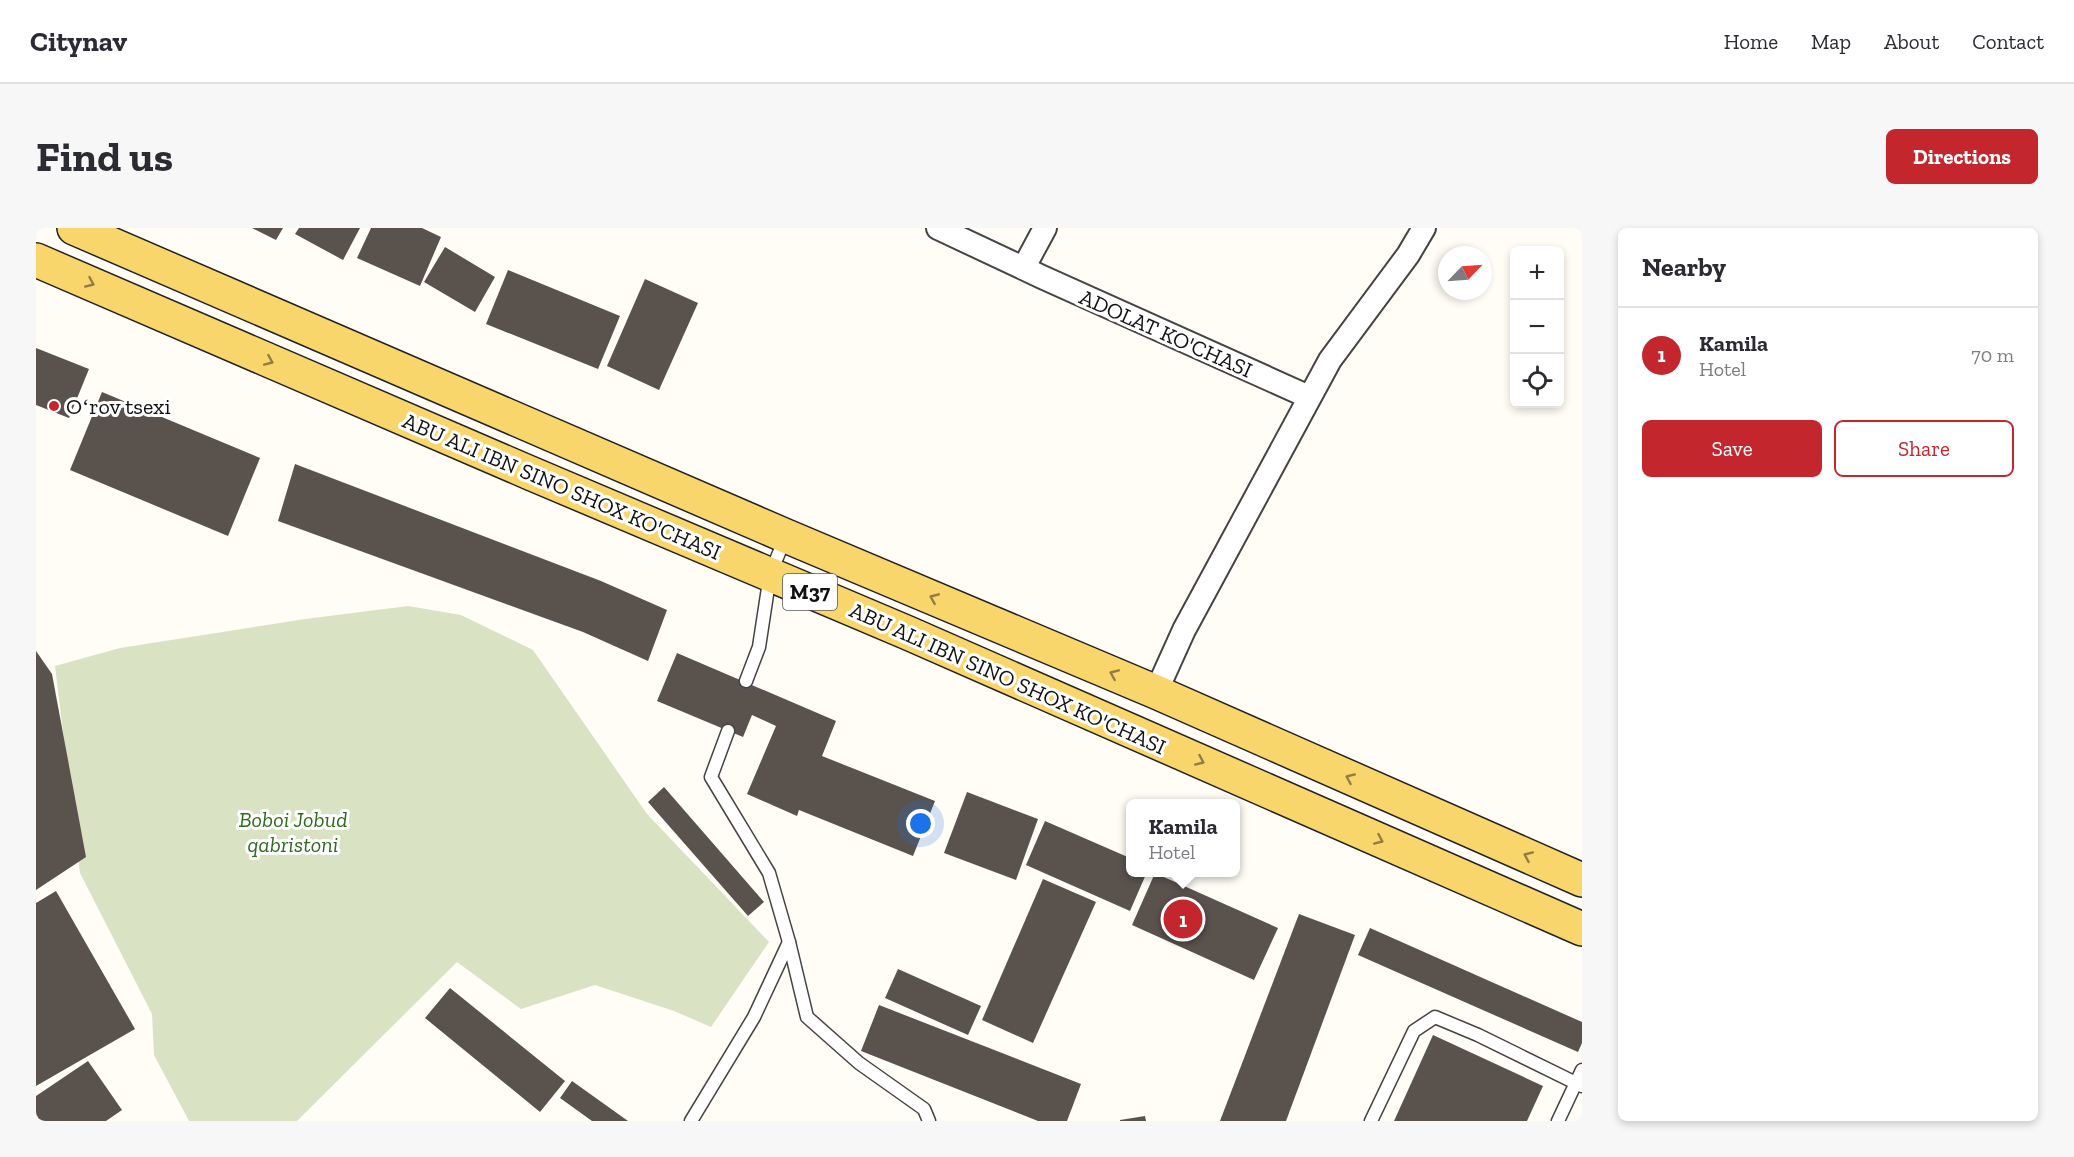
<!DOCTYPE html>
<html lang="en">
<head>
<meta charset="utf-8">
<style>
	body { margin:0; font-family:"Zilla Slab",serif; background:#f7f7f7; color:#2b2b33 }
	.controls { position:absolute; right:18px; top:18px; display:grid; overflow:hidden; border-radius:9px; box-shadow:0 3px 9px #0003 }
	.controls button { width:54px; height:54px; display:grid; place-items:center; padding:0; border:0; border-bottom:2px solid #e1e1e2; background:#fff; color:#2b2b33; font:30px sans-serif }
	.compass { position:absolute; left:1402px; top:18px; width:54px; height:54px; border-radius:50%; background:#fff; box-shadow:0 3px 9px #0003; rotate:65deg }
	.you { position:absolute; left:885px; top:596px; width:21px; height:21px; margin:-15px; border:4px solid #fff; border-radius:50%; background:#1a73e8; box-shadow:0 0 0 9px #1a73e833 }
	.badge { display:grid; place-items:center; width:39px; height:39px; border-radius:50%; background:#c4262e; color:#fff; font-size:20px; font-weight:700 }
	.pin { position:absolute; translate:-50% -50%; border:3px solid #fff; box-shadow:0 2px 6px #0006 }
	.popup { position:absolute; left:1090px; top:571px; width:114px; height:78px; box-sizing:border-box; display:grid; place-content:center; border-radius:9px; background:#fff; filter:drop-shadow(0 2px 4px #0005); font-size:20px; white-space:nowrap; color:#7c7c81 }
	.popup b { font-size:22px; color:#2b2b33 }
	.popup::after { content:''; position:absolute; left:50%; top:100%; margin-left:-12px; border:12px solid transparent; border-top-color:#fff }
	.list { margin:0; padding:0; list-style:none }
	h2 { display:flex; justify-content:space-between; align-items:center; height:78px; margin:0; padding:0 24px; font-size:26px }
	h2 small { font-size:20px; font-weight:400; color:#7c7c81 }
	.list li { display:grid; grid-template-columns:39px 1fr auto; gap:18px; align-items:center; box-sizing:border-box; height:96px; padding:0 24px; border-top:2px solid #e1e1e2 }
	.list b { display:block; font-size:22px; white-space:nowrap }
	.list p { margin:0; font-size:20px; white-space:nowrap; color:#7c7c81 }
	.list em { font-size:20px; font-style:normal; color:#7c7c81 }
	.actions { display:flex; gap:12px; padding:18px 24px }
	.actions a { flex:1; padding:14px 0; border:2px solid #c4262e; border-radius:9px; text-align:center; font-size:21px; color:#c4262e }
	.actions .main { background:#c4262e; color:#fff }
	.icon { flex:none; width:33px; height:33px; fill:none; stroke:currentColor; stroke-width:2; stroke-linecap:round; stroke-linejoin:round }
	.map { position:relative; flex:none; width:1546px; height:893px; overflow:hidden; border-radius:9px }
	header { display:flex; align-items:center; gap:36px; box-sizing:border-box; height:84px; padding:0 30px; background:#fff; border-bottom:2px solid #e1e1e2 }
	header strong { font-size:28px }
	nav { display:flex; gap:33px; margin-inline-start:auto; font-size:21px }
	.intro { display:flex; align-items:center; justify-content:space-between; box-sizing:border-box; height:144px; padding:0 36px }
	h1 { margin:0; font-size:42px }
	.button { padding:15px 27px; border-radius:9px; background:#c4262e; color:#fff; font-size:21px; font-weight:700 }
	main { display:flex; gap:36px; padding:0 36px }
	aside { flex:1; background:#fff; border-radius:9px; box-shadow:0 3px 9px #0003 }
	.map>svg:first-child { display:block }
</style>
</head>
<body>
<header>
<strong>Citynav</strong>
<nav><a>Home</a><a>Map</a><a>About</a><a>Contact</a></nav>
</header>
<div class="intro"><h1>Find us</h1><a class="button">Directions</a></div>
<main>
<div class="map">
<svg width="1546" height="893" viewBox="0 0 1546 893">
	<rect width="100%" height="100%" fill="#fffdf5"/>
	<!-- cemetery -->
	<polygon fill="#d9e3c4" points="372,378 425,387 497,422 611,586 733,714 675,799 638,783 559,757 485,781 421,734 261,893 153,893 118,827 116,786 44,645 19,438 84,420 269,391"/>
	<!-- building -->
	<g fill="#5a524d">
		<polygon points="216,0 247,0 240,12"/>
		<polygon points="263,0 324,0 307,32 259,6"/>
		<polygon points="335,0 386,0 405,9 384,58 321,30"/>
		<polygon points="409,19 459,49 439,84 388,54"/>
		<polygon points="472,42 584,88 562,141 450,96"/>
		<polygon points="609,51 662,75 623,162 571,138"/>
		<polygon points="0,120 53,141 33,190 0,177"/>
		<polygon points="66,164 224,230 192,308 34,242"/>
		<polygon points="259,236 565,353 631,382 612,433 547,404 242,293"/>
		<polygon points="0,423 16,446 50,629 0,662"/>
		<polygon points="641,425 800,493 786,528 899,573 877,628 763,582 761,588 711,566 740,498 716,487 707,509 621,473"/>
		<polygon points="628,559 728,674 712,688 612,574"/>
		<polygon points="931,564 1002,591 980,652 908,625"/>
		<polygon points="1009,593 1094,630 1094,644 1111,644 1094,683 990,637"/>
		<polygon points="1119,645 1242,700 1218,752 1096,697"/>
		<polygon points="1007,651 1060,674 997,815 946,792"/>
		<polygon points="20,663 99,801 0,858 0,675"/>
		<polygon points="1263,686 1319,707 1250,893 1184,893"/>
		<polygon points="1334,700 1546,794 1546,815 1542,824 1322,727"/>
		<polygon points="862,741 945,778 932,807 849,770"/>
		<polygon points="414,760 529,853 504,884 389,790"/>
		<polygon points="843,777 1045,856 1031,893 1002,893 825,823"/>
		<polygon points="1397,807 1507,858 1491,893 1358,893"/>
		<polygon points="52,833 86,882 70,893 0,893 0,868"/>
		<polygon points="536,853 592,893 556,893 524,870"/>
		<polygon points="1109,888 1110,893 1084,893 1084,892"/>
	</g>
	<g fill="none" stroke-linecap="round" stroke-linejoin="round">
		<!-- lane casing -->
		<g stroke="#444" stroke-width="15">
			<g id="lane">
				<polyline points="710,453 723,419 734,347 749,310"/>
				<polyline points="692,503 675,549 733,645 753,714 771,789 823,835 888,881 893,893"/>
				<polyline points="655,893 718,789 753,714"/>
				<polyline points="1335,893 1378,803 1399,789 1442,807 1546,858"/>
				<polyline points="1522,893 1546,842"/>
			</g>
		</g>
		<!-- street casing -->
		<g stroke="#444" stroke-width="26">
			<g id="street">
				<polyline points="902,0 1006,49 1273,169"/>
				<polyline points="988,39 1009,0"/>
				<polyline points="1120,464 1148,402 1294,132 1372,27 1388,0"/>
			</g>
		</g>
		<!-- primary casing -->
		<g stroke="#222" stroke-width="36">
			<g id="primary">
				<polyline points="38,0 750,308 1120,464 1546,652"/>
				<polyline points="0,32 494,245 872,405 1546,701"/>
			</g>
		</g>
		<!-- lane -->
		<use href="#lane" stroke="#fff" stroke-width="12"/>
		<!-- street -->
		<use href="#street" stroke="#fff" stroke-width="22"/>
		<!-- primary -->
		<use href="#primary" stroke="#f9d66b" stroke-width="33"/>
	</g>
	<!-- one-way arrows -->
	<defs><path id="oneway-chevron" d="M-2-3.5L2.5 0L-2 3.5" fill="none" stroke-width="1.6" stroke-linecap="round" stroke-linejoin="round" transform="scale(1.5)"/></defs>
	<g stroke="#917d42">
		<use href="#oneway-chevron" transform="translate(54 55) rotate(24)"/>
		<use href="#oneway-chevron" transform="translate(233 133) rotate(23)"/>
		<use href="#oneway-chevron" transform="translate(898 370) rotate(-157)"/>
		<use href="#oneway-chevron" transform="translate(1078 446) rotate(-157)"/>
		<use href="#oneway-chevron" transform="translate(1164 533) rotate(24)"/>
		<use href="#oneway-chevron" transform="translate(1314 550) rotate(-156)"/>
		<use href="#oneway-chevron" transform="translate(1343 612) rotate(24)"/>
		<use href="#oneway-chevron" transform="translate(1492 628) rotate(-156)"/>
	</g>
	<!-- markers -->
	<circle fill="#c4262e" stroke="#fff" stroke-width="2" cx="18" cy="178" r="6"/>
	<g text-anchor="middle" stroke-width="6" stroke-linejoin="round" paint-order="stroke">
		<!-- shield labels -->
		<rect fill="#fff" stroke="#585858" stroke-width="1.5" x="747" y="346" width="54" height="36" rx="4.5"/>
		<g font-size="21" font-weight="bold" fill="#111">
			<text x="774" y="371">M37</text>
		</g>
		<!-- street labels -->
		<g font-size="22" fill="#111" stroke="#fff">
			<text transform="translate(1130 105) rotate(24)" y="8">ADOLAT KO'CHASI</text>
			<text transform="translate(526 258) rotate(23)" y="8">ABU ALI IBN SINO SHOX KO'CHASI</text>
			<text transform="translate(972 450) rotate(24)" y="8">ABU ALI IBN SINO SHOX KO'CHASI</text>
		</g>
		<!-- poi labels -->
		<g font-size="22" fill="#111" stroke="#fff" text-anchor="start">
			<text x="30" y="186">Oʻrov tsexi</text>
		</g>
		<!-- park labels -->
		<g font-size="22" font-style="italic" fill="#2f6b1f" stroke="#fff">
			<text x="257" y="599">Boboi Jobud<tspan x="257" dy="25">qabristoni</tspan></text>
		</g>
	</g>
</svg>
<div class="controls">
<button>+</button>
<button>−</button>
<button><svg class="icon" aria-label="locate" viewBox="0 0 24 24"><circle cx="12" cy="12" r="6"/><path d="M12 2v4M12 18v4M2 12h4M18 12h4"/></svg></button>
</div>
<svg class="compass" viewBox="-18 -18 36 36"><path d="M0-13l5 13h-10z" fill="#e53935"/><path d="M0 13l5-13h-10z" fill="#7c7c81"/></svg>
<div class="you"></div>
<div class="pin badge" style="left:1147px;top:691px">1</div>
<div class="popup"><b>Kamila</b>Hotel</div>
</div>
<aside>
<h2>Nearby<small></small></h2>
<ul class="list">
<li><span class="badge">1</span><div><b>Kamila</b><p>Hotel</p></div><em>70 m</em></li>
</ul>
<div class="actions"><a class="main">Save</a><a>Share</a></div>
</aside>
</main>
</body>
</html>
